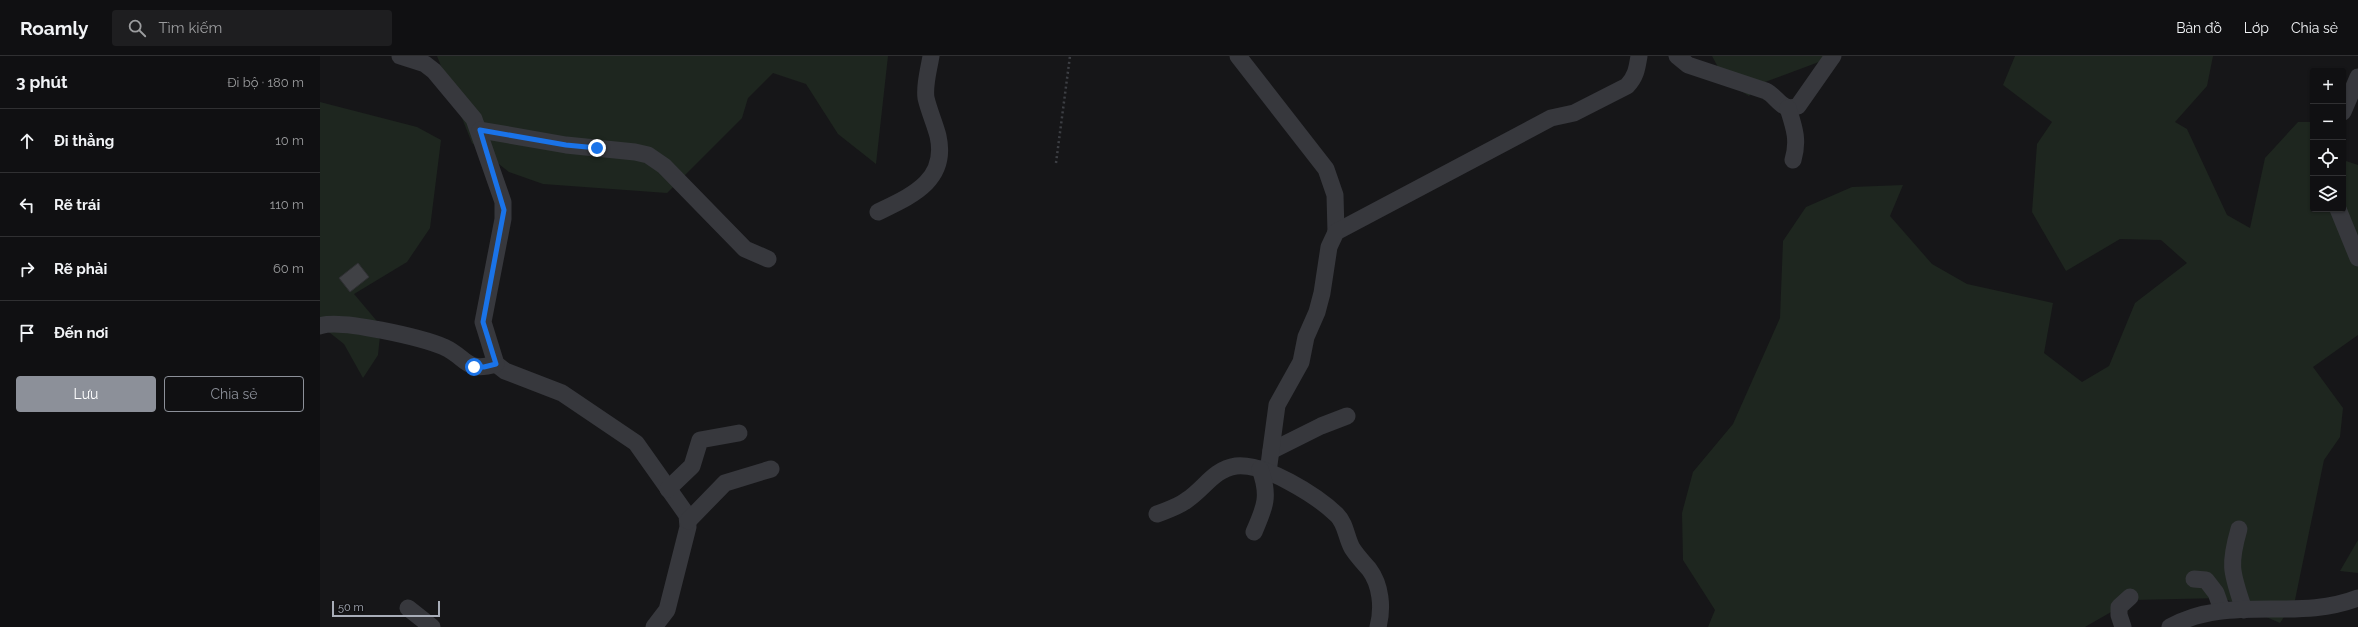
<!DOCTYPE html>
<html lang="vi">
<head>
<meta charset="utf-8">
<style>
	body { margin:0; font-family:Raleway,sans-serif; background:#1e1e20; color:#f1f3f6 }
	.controls { position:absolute; right:12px; top:12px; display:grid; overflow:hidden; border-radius:4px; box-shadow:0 1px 3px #0004 }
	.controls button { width:36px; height:36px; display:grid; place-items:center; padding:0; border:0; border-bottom:1px solid #303032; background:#101012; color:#f1f3f6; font:20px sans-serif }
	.scale { position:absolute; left:12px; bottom:10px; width:108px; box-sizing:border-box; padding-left:4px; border:2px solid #a8adb8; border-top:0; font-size:11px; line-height:14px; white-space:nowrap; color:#a8adb8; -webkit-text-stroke:3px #111113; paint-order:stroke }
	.stop { position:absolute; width:12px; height:12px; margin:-9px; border:3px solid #1a73e8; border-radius:50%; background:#fff }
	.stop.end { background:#1a73e8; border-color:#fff; box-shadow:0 1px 4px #0008 }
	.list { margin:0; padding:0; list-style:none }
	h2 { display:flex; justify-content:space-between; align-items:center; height:52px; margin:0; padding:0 16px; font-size:17px }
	h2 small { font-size:13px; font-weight:400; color:#9c9d9f }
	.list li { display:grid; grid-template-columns:26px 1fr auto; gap:12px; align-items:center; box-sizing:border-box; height:64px; padding:0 16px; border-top:1px solid #303032 }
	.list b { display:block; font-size:15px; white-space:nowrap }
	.list em { font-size:13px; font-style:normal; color:#9c9d9f }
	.actions { display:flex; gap:8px; padding:12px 16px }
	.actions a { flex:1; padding:9px 0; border:1px solid #8c9099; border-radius:4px; text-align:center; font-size:14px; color:#8c9099 }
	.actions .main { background:#8c9099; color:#fff }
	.icon { flex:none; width:22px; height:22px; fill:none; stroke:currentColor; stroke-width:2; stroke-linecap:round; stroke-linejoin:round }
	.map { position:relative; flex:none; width:2038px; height:571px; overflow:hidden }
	header { display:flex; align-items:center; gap:24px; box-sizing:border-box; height:56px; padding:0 20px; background:#101012; border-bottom:1px solid #303032 }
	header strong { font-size:19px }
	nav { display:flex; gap:22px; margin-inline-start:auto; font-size:14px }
	.search { width:280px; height:36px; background:#1e1e20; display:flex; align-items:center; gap:10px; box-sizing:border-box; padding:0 14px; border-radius:4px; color:#9c9d9f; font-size:15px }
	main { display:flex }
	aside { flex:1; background:#101012 }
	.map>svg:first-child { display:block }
</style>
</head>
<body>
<header>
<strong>Roamly</strong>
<div class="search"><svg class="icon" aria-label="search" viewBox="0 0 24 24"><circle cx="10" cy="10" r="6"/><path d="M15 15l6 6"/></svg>Tìm kiếm</div>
<nav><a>Bản đồ</a><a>Lớp</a><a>Chia sẻ</a></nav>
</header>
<main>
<aside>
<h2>3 phút<small>Đi bộ · 180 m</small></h2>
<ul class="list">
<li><svg class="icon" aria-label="ahead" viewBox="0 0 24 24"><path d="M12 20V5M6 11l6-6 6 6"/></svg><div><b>Đi thẳng</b></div><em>10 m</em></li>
<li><svg class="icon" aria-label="left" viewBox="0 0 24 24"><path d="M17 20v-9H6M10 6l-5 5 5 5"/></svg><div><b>Rẽ trái</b></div><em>110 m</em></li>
<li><svg class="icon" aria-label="right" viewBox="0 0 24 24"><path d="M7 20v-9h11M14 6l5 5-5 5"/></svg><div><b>Rẽ phải</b></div><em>60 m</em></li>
<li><svg class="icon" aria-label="arrive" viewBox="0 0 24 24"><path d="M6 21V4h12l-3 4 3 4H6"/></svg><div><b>Đến nơi</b></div></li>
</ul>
<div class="actions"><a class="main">Lưu</a><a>Chia sẻ</a></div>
</aside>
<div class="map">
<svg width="2038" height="571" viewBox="0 0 2038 571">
	<rect width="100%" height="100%" fill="#161618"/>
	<!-- green -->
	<g fill="#1e261f">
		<polygon points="117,0 568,0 556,108 518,78 486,28 453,17 428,42 422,62 347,137 223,128 189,116 152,87"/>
		<polygon points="1392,0 1515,0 1437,29 1429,40 1406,26"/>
		<polygon points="1695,0 1893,0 1887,30 1855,66 1867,73 1907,159 1930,172 1945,102 1978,66 1993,66 1993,153 2023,153 2023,104 2038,109 2038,279 1993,311 2023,352 2020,381 2004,404 1975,544 1960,567 1903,542 1812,544 1765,571 1388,571 1395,554 1363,504 1362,457 1373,416 1413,368 1460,262 1463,185 1486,151 1532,131 1583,129 1570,160 1612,208 1647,228 1733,247 1724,297 1762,326 1789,310 1815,247 1867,207 1841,184 1800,183 1746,215 1712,156 1717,88 1732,66 1683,29"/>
		<polygon points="0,46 97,71 121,84 110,172 87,206 34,238 61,270 58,299 43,322 24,288 0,269"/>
		<polygon points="2038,484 2038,517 2020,515"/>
	</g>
	<!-- building -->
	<polygon fill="#404145" stroke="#303034" points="38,207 49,221 30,236 19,222"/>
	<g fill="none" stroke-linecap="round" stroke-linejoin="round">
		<!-- path -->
		<polyline stroke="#3d3f44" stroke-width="2.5" stroke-dasharray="2 3" stroke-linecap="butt" points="736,107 750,0"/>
		<!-- minor -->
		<g stroke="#37383d" stroke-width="17">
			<polyline points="80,0 105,8 114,15 154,63 183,146 183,163 163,266 176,308 185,315 242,337 316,387 367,459 368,471 347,554 334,571"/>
			<polyline points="918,0 1006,113 1015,139 1016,176"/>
			<path d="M1357,0L1368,9L1446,35C1458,41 1462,57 1478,50L1513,0"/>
			<path d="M1468,52C1474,71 1479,84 1473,104"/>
			<polyline points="2023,56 2038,21"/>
			<polyline points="160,74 246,89 315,96 328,99 344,110 425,193 448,203"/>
			<polyline points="2018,153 2038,202"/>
			<path d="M558,156C591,140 628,125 618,80C615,68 609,55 606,42C604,29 609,13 611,0"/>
			<path d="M0,270C19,262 103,282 124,291C148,302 145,317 176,308"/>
			<polyline points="951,395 1001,370 1027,360"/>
			<path d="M948,416L957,349L981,306L986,281L997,256L1002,237L1009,191L1016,176L1231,62L1254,57L1307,30C1316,21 1317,12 1319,0"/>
			<polyline points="348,433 372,410 380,384 419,377"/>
			<path d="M837,458C847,454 858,451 867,444C884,433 894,413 916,410C945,407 996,439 1017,459C1026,468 1026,481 1032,492C1037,500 1043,506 1049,513C1061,529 1063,552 1058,571"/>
			<polyline points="368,465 405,427 451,413"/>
			<path d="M1919,473C1908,511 1912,517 1924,554"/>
			<path d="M934,476C945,451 950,440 940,413"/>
			<polyline points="1874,523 1886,524 1896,537 1902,554"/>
			<polyline points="88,552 112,571"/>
			<polyline points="1803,571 1799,559 1799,551 1810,541"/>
			<path d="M1850,571C1908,538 1978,566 2038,542"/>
		</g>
	</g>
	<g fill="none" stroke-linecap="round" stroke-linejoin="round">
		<!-- route -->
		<polyline stroke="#1a73e8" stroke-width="5" points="154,311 164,311 176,308 163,266 184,154 160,74 246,89 277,92"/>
	</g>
</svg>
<div class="controls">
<button>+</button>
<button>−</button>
<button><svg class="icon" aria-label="locate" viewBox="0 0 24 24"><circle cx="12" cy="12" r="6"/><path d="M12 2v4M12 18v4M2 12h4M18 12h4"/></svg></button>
<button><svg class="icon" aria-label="layers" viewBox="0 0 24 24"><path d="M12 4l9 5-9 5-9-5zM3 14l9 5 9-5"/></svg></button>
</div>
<div class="scale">50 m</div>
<div class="stop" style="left:154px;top:311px"></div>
<div class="stop end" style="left:277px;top:92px"></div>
</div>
</main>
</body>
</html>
